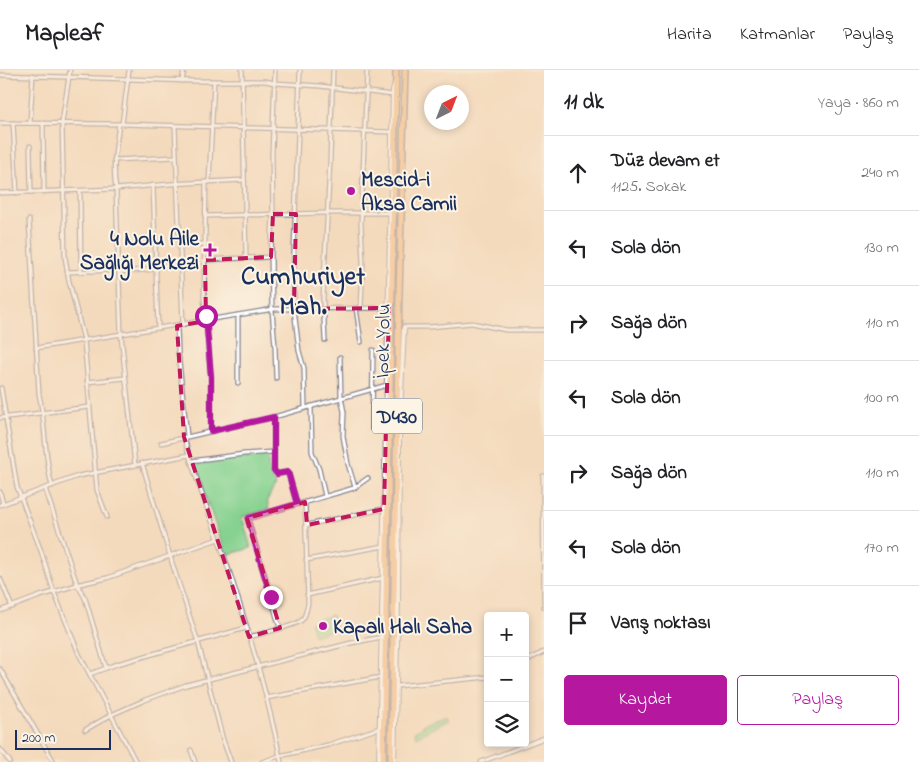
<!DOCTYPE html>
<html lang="tr">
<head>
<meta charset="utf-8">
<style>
	body { margin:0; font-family:"Indie Flower",sans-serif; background:#f2f2f2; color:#202124 }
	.controls { position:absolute; right:15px; bottom:15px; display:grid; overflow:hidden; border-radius:5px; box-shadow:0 2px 8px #0003 }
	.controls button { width:45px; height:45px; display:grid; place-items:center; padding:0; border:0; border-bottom:1px solid #e0e0e0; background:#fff; color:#202124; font:25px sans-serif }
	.compass { position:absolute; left:424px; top:15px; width:45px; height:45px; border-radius:50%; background:#fff; box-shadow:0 2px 8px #0003; rotate:42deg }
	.scale { position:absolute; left:15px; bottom:12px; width:96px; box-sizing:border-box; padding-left:5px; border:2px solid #1b2f5e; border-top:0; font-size:14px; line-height:18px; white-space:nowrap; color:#1b2f5e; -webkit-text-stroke:4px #fcf5e5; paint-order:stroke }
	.stop { position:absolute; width:15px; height:15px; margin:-11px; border:4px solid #b5179e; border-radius:50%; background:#fff }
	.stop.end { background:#b5179e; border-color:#fff; box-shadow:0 1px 5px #0008 }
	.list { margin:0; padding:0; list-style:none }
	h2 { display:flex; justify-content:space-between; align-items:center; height:65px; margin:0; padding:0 20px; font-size:21px }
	h2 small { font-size:16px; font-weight:400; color:#757577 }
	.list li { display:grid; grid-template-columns:32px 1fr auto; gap:15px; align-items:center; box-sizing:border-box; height:75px; padding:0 20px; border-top:1px solid #e0e0e0 }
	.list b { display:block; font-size:19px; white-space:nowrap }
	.list p { margin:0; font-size:16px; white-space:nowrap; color:#757577 }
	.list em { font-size:16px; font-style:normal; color:#757577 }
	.actions { display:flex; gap:10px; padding:15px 20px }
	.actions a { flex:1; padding:11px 0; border:1px solid #b5179e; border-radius:5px; text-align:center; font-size:18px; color:#b5179e }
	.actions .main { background:#b5179e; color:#fff }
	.icon { flex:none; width:28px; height:28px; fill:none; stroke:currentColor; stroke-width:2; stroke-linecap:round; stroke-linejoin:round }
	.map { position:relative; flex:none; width:544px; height:692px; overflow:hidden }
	header { display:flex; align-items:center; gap:30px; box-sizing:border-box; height:70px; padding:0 25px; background:#fff; border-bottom:1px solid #e0e0e0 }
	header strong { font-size:24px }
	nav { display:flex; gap:28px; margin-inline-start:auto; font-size:18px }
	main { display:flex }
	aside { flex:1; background:#fff }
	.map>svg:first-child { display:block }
</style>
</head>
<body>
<header>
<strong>Mapleaf</strong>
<nav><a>Harita</a><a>Katmanlar</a><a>Paylaş</a></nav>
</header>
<main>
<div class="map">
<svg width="544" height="692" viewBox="0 0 544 692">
	<rect width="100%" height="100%" fill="#fcf5e5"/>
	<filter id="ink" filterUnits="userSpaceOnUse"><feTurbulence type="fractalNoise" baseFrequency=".02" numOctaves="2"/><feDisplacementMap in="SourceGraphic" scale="10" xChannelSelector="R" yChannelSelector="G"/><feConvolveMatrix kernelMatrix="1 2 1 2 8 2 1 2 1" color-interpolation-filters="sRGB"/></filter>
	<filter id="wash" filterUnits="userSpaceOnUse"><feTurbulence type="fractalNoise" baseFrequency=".0096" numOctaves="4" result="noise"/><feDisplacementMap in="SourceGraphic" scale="20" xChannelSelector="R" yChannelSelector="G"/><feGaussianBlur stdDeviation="1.12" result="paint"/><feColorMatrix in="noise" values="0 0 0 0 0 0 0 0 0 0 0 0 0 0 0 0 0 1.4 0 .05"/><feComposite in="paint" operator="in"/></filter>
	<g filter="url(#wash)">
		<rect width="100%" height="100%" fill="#f4dabd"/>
		<!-- green -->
		<g fill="#85d18f" stroke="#508076">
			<path d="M269,386C267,398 269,404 276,415L267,430L269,439L242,447L251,478L226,485L194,393Z"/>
			<polygon points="332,545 336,559 314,566 310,552"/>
			<polygon points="447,646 449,650 416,667 414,662 422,658 422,655"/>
		</g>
	</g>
	<g filter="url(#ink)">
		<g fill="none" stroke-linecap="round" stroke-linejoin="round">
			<!-- minor casing -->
			<g stroke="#88848e" stroke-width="5.5">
				<g id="minor">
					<polyline points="70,0 62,53 65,187 69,211 84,270 97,420 107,447"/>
					<polyline points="275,0 272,85 273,144 271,184 272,240 275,276 276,308"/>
					<polyline points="300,0 294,182 294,239 299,281 304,298 305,338"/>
					<polyline points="0,5 193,11 265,11 275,13 320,16 393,25"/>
					<polyline points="182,11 184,0"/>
					<polyline points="0,53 122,54 392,62"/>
					<polyline points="13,53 17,123"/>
					<polyline points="30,53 33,5"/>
					<polyline points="43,53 44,122"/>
					<path d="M119,54C116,76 112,97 116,119L121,265L135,395"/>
					<polyline points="122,54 129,0"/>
					<polyline points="175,56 183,255"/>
					<polyline points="30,76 31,122"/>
					<polyline points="114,90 176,87"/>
					<polyline points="206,112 204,228 211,307 211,361"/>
					<polyline points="209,112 214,11"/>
					<polyline points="153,115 158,258"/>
					<polyline points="80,121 81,202"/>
					<polyline points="0,123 116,119 170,114 244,110"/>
					<polyline points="205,146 327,143 390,143"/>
					<path d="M29,150L39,324C46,354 44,386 52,416"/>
					<polyline points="179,175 204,174"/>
					<polyline points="246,188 271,187"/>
					<polyline points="205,190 244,188 246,186 242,0"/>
					<polyline points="156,197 179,194"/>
					<polyline points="67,202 119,200"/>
					<polyline points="119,202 156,199"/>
					<polyline points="356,238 361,272"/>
					<polyline points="361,238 363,193 361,154 367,0"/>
					<polyline points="238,245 238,313"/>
					<polyline points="177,256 178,282 187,366"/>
					<polyline points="404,257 429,257 472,253 506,260 544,260"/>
					<polyline points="325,270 323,229 330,91 333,0"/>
					<polyline points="36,278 274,239 389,238"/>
					<polyline points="340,287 341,327 344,342 343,366 348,394 355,417"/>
					<polyline points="87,312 125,308"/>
					<polyline points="1,318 17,417 41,481 54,522 79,584 136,692"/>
					<polyline points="311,336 312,382 319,399 325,426"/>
					<polyline points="274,347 274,400 277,404 288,402 297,434"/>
					<polyline points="0,348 89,337"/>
					<polyline points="372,359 373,280"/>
					<path d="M184,367C193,402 206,435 218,468C243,541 266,616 281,692"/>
					<polyline points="161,373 274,347 387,315"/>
					<polyline points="191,391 244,384 273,382"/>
					<polyline points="142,393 174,499 198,572 223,670 231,692"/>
					<polyline points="543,406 544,537"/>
					<polyline points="45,418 77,514 85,528 106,598"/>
					<polyline points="0,422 3,434"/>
					<polyline points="0,435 78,406 189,385"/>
					<polyline points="307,455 384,439"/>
					<polyline points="306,490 384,476"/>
					<polyline points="0,508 12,537"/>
					<polyline points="307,525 383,508"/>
					<polyline points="0,541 40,526 80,514 107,508 218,469"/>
					<polyline points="280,558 248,449 354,418 368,408"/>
					<path d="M249,567C259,564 298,556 303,549C306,544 307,538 308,533L305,432"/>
					<polyline points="525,591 544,582"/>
					<polyline points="0,599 54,692"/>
					<polyline points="90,604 117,594 246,558"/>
					<polyline points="397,616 488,607"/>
					<polyline points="266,628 381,607"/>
					<polyline points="85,660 111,645 145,630 186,615 351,573 382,567"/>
					<polyline points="0,679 10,692"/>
					<polyline points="191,680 195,692"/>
					<polyline points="262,692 279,686 328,675 380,658"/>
					<polyline points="481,692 544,668"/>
				</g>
			</g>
			<!-- tertiary casing -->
			<g stroke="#88848e" stroke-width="6">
				<g id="tertiary">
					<polyline points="379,692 393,20 395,13"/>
					<polyline points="394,692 398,535 399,369 404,257"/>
				</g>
			</g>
			<!-- trunk casing -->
			<g stroke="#88848e" stroke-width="8">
				<g id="trunk">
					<polyline points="383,692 396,0"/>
					<polyline points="391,692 399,226 405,0"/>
				</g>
			</g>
			<!-- minor -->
			<use href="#minor" stroke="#fff" stroke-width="3"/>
			<!-- tertiary -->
			<use href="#tertiary" stroke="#fff" stroke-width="4"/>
			<!-- trunk -->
			<use href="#trunk" stroke="#f7be88" stroke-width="5"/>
		</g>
	</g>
	<g fill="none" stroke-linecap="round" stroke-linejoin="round" filter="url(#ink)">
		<!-- route -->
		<polyline stroke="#b5179e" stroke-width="6" points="206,246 211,307 211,361 274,347 274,400 277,404 288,402 297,434 249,448 248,450 271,527"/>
	</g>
	<!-- marked area -->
	<path d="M0 0H544V692H0ZM273,144H296L294,239L389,238L384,439L307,455L305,432L247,448L280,558L249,567L184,367L177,256L206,251L205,190L271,187Z" fill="#f4dabd" fill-opacity=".55" fill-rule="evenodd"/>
	<path fill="none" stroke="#c2185b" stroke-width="4" stroke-dasharray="10 6" stroke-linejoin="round" d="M273,144H296L294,239L389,238L384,439L307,455L305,432L247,448L280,558L249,567L184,367L177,256L206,251L205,190L271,187Z"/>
	<!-- markers -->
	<g fill="#b5179e" stroke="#fcf5e5" stroke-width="2">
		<circle cx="351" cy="121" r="5"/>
		<path d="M207.5 172.5h5v5h5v5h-5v5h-5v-5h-5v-5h5z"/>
		<circle cx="323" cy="556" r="5"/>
	</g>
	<g text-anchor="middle" stroke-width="4" stroke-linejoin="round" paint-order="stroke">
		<!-- shield labels -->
		<rect fill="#fcf5e5" stroke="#5e6a86" stroke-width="1" x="372" y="328.5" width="50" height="35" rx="4"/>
		<g font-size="20" font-weight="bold" fill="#1b2f5e">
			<text x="397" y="353">D430</text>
		</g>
		<!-- poi labels -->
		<g font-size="21" font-weight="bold" fill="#1b2f5e" stroke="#fcf5e5" text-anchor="start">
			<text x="361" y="116">Mescid-i<tspan x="361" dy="24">Aksa Camii</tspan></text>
			<text x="199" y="175" text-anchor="end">4 Nolu Aile<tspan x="199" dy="24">Sağlığı Merkezi</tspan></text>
			<text x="333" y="563">Kapalı Halı Saha</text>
		</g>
		<!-- street labels -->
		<g font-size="21" fill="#1b2f5e" stroke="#fcf5e5">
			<text transform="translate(382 271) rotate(-89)" y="7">İpek Yolu</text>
		</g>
		<!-- district labels -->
		<g font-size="26" font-weight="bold" fill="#1b2f5e" stroke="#fcf5e5">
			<text x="303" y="214">Cumhuriyet<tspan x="303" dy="30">Mah.</tspan></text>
		</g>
	</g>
</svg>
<div class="controls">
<button>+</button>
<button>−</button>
<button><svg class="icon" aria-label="layers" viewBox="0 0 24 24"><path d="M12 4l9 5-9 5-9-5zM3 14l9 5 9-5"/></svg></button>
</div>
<svg class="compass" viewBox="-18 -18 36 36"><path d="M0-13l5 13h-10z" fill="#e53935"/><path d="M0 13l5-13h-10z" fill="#757577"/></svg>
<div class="scale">200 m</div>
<div class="stop" style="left:206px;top:246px"></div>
<div class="stop end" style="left:271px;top:527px"></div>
</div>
<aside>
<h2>11 dk<small>Yaya · 860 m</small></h2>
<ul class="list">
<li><svg class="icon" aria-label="ahead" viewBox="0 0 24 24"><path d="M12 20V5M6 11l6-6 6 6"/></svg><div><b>Düz devam et</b><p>1125. Sokak</p></div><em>240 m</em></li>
<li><svg class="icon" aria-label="left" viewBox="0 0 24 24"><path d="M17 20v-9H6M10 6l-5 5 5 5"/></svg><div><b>Sola dön</b></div><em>130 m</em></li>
<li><svg class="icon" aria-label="right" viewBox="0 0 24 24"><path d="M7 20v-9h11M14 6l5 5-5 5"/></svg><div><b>Sağa dön</b></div><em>110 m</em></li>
<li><svg class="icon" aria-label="left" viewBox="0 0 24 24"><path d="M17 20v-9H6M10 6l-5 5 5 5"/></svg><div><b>Sola dön</b></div><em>100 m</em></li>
<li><svg class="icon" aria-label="right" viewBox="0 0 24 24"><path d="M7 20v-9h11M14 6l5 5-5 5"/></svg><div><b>Sağa dön</b></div><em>110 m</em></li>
<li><svg class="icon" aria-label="left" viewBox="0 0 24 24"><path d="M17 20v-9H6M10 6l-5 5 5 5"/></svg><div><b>Sola dön</b></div><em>170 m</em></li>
<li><svg class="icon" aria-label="arrive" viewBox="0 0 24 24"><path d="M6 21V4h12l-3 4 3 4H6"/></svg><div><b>Varış noktası</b></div></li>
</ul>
<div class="actions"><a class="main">Kaydet</a><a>Paylaş</a></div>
</aside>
</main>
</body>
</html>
